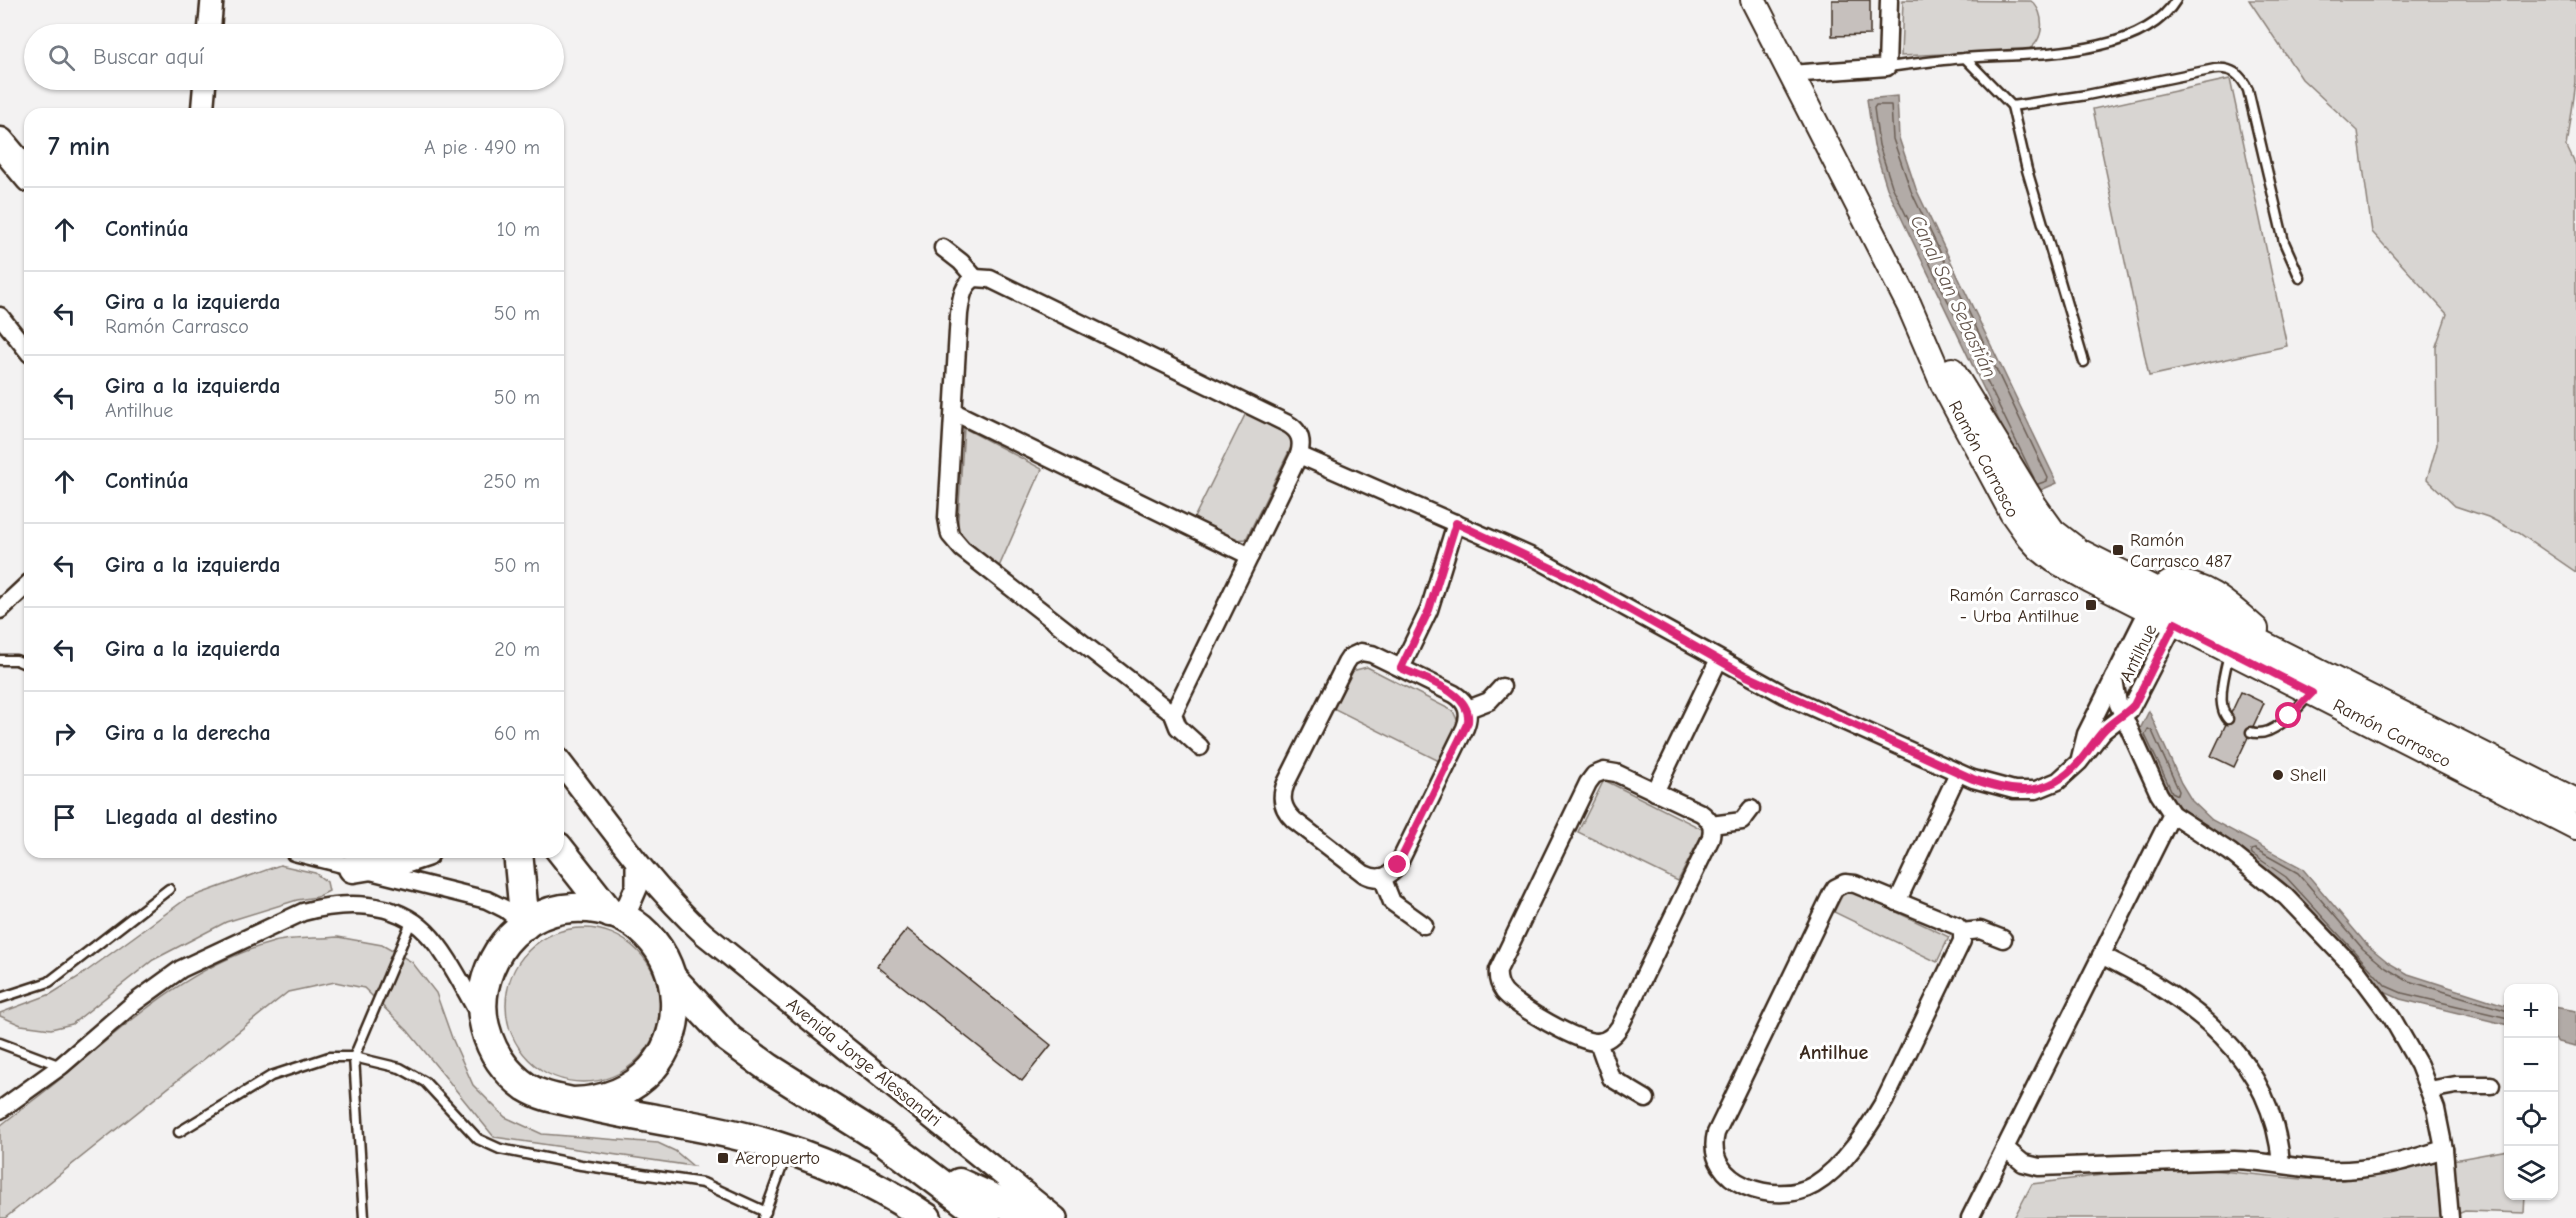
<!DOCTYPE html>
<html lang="es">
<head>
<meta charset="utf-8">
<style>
	body { margin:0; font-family:"Comic Neue",sans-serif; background:#f6f6f7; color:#1f2937 }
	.controls { position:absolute; right:18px; bottom:18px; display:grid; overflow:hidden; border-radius:12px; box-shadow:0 2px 4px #0004 }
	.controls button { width:54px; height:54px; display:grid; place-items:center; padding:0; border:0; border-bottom:2px solid #e0e1e3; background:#fff; color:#1f2937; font:30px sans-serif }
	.stop { position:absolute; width:18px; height:18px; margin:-14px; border:4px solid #db2777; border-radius:50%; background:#fff }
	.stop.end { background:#db2777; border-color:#fff; box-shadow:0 2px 6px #0008 }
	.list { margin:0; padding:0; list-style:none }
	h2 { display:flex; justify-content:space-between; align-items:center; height:78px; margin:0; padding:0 24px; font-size:26px }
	h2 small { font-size:20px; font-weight:400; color:#747a83 }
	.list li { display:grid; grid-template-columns:39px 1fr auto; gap:18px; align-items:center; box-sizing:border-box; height:84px; padding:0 24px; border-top:2px solid #e0e1e3 }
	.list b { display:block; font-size:22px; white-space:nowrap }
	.list p { margin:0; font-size:20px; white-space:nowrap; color:#747a83 }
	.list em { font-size:20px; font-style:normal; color:#747a83 }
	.icon { flex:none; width:33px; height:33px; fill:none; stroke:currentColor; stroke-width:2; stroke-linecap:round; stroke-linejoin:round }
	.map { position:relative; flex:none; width:2576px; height:1218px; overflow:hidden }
	.search { position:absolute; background:#fff; box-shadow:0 2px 4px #0004; left:24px; top:24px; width:540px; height:66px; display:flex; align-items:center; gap:15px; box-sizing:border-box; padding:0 21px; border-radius:33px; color:#747a83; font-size:22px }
	.panel { position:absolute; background:#fff; box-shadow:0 2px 4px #0004; left:24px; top:108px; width:540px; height:750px; border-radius:18px }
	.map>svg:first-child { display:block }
</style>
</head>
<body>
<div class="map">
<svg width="2576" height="1218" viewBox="0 0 2576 1218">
	<rect width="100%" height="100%" fill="#f3f2f2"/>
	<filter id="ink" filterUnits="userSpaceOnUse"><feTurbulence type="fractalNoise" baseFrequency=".0167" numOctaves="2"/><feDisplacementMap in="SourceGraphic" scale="12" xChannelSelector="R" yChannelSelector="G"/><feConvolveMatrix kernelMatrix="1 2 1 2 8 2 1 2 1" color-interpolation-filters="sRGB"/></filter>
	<g filter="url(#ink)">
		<!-- green -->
		<g fill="#d8d5d2" stroke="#8a8078" stroke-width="1.5">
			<path d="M1903,0L2031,1C2046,12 2045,42 2027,50L1901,56Z"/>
			<polygon points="2249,0 2576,0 2576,82 2567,147 2576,166 2576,572 2519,533 2488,517 2455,506 2427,479 2437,445 2436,346 2447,314 2372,232 2358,131 2302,79"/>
			<polygon points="2230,79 2287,346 2149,376 2093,109"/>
			<polygon points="1246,413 1296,437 1246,539 1234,540 1193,520"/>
			<polygon points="964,428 1042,469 998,569 957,535"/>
			<polygon points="1367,667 1453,711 1458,722 1439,761 1333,708 1352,671"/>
			<polygon points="1604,780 1704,830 1678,881 1578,832"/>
			<polygon points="280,865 315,873 327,882 329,891 317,897 297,900 226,922 153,960 72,1024 51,1029 21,1025 0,1016 0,1013 51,994 80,976 186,899"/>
			<polygon points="1846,888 1949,937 1937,962 1834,912"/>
			<circle cx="583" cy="1005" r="77"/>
			<path d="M338,937L382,945L412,962L436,993L452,1038L473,1085L505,1117L542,1134L658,1143L675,1151L693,1166L494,1137L408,1031L364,988L335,982L288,992L5,1218H0V1126C21,1109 44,1093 65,1075C128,1022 192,964 274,942C294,937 317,939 338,937Z"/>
			<polygon points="2508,1150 2508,1196 2525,1196 2524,1213 2465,1211 2448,1218 2014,1218 2032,1184 2102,1175 2211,1170 2301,1179 2343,1180 2420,1161 2459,1159"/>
		</g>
		<!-- water -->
		<g fill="#b2aba7" stroke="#827770" stroke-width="1.5">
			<polygon points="1897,96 1899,138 1916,189 2057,483 2034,493 1887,188 1874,146 1867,99"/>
			<polygon points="2149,711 2181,783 2192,801 2212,820 2302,868 2367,945 2389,963 2408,974 2508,1006 2508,1025 2400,999 2382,991 2282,881 2204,831 2182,813 2167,796 2138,733"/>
			<polygon points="2554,1007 2576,1011 2576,1046 2558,1042 2554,1038"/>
		</g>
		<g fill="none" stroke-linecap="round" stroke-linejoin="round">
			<!-- shore -->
			<g stroke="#6b5e55" stroke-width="1.5">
				<polyline points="2034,478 1892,186 1879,145 1874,108 1876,105 1891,105 1893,139 1911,191 2048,478 2047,481 2038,484"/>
				<polygon points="2148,729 2152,731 2179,791 2178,795 2172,792 2145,735"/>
				<polyline points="2508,1011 2406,980 2386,968 2363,949 2298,873 2255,849 2251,850 2252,854 2286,877 2386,986 2402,993 2508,1018"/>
			</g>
		</g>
		<!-- building -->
		<g fill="#c6c0bd" stroke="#3b2a1e" stroke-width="1.5">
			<polygon points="1832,0 1870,0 1870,35 1832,36"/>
			<polygon points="2241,692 2264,703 2234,767 2211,756"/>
			<polygon points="907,929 1051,1045 1022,1081 877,966"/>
		</g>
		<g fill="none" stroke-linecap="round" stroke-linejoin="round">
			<!-- service casing -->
			<g stroke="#3b2a1e" stroke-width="13">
				<g id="service">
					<polyline points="1965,58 2012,106 2027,170 2084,362"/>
					<path d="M1887,67C1913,64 1939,60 1965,58C2025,53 2140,59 2176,0"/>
					<path d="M2012,106L2087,95L2215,69C2232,67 2241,75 2248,90L2284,242L2300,278"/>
					<polyline points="0,660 16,660 30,666"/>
					<path d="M2228,719C2215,705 2225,671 2229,654"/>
					<path d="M2251,732C2273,739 2296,710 2310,694"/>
					<polyline points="0,998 49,982 169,889"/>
					<polyline points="0,1043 61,1066"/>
					<polyline points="179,1132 271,1076 329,1057 354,1057 400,1068 425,1082 478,1139 500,1149 581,1165 703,1183 766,1212"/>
					<polyline points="364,1218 354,1057 412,920"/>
					<polyline points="763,1218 787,1153"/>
				</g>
			</g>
			<!-- minor casing -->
			<g stroke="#3b2a1e" stroke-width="21">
				<g id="minor">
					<polyline points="1790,74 1887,67 1889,0"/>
					<polyline points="943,248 961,262 975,278"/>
					<polyline points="0,316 30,354"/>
					<polyline points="954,412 1250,556"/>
					<polyline points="1299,455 1537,559 1785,695 1973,779 2014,790 2036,790 2058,781 2079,762 2103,731 2130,710 2179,615"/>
					<polyline points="0,610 30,582"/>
					<path d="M1361,652L1372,654L1454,694C1467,702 1471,713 1465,728L1398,865C1390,878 1378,881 1364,874L1294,820C1282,809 1280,797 1286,783L1346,663L1350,657Z"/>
					<polyline points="1401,668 1429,610 1456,523"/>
					<polyline points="2114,678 2118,704 2159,794 2172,814 2230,852 2286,897 2357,971 2392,1018 2419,1065 2436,1109 2444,1149 2450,1218"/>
					<polyline points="1468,709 1489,701 1502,687"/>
					<path d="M1173,714L1299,455C1303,441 1300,431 1288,424L990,279L975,278C962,285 961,300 959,314L947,518L950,535L962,549L1173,714L1178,727L1200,747"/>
					<polyline points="2080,758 2086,734 2153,600"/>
					<path d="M1604,771L1616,773L1701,813C1711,820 1714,828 1710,840L1620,1026C1615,1034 1608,1041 1598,1042C1580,1044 1516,1006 1504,992C1499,985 1497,978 1498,970L1588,783L1594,775Z"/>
					<polyline points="1655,792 1718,661"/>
					<polyline points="1711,825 1742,821 1751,809"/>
					<polyline points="294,852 487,900 505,909 525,925"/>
					<polyline points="1382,877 1392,902 1424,925"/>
					<path d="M1845,883L1855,884L1957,926L1962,932V941L1885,1100C1867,1130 1844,1167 1814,1185C1776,1207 1703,1184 1716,1133L1832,893L1835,888Z"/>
					<polyline points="1897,902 1958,773"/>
					<polyline points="1962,932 1980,930 2003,939"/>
					<path d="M2101,955C2191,999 2272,1056 2281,1163"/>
					<polyline points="1598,1042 1611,1078 1646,1099"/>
					<polyline points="2429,1090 2456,1085 2491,1085"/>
					<path d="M0,1110L61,1066L134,1003L181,969L303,912C344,901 394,900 426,932C448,954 463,987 479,1014"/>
					<path d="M2005,1148L2023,1163L2039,1167L2234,1160C2266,1161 2295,1168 2326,1170C2368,1172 2406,1161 2444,1149"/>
					<polyline points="1970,1218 2172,814"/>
				</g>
			</g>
			<!-- tertiary casing -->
			<g stroke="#3b2a1e" stroke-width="26">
				<g id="tertiary">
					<polyline points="209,34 212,0"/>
					<polyline points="202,114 205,80"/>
					<path d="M558,759C605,819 647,882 704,934L1056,1218"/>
					<polyline points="623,918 637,886 637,864"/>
				</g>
			</g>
			<!-- secondary casing -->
			<g stroke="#3b2a1e" stroke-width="28">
				<g id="secondary">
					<polyline points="1753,0 1909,305 1943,384 2012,513 2029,537 2039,548 2054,560 2090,580 2576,827"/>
					<polyline points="1952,370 2035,506 2053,531 2079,551 2576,801"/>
					<path d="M2158,591L2170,583C2202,579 2233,609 2256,629"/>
				</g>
			</g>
			<!-- trunk casing -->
			<g stroke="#3b2a1e" stroke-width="33">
				<g id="trunk">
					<polyline points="0,142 30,178"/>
					<polyline points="558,847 610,913"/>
					<polyline points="518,852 525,925"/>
					<polyline points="353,868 401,860 425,852"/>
					<polyline points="672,978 729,1039 769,1068 883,1140 986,1218"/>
					<path d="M573,1102C716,1098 702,902 573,908C544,909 515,926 499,951C485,973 478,1001 485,1027C491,1051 505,1072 526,1087C542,1097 559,1099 577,1103C635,1118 694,1123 752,1139C813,1155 874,1182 927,1218"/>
					<polyline points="959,1183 1036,1218"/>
				</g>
			</g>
			<!-- service -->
			<use href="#service" stroke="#fff" stroke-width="8"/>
			<!-- minor -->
			<use href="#minor" stroke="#fff" stroke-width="16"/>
			<!-- tertiary -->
			<use href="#tertiary" stroke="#fff" stroke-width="21"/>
			<!-- secondary -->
			<use href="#secondary" stroke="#fff" stroke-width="24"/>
			<!-- trunk -->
			<use href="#trunk" stroke="#fff" stroke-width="28"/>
		</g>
	</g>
	<g fill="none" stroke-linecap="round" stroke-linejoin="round" filter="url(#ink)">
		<!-- route -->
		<path stroke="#db2777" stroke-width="8" d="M1398,865L1468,722C1472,692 1423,679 1401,668L1429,610L1456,523L1575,579L1747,676L1973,779C2014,794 2048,798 2079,762C2088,752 2096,738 2105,729C2114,720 2125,715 2134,705L2175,623L2312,693L2289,716"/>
	</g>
	<!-- markers -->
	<g fill="#3b2a1e" stroke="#fff" stroke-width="2">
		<rect x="2112" y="544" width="12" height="12" rx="3"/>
		<rect x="2085" y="599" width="12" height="12" rx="3"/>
		<circle cx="2278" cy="775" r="6"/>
		<rect x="717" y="1152" width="12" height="12" rx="3"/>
	</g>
	<g text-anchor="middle" stroke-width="6" stroke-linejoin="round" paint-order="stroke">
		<!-- street labels -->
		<g font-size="18" fill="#3b2a1e" stroke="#fff">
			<text transform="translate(1984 459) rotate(62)" y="6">Ramón Carrasco</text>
			<text transform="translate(2138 653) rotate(-64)" y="6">Antilhue</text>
			<text transform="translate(2392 733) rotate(27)" y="6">Ramón Carrasco</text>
			<text transform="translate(864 1062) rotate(39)" y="6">Avenida Jorge Alessandri</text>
		</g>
		<!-- poi labels -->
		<g font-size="18" fill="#3b2a1e" stroke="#fff" text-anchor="start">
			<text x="2130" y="546">Ramón<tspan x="2130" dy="21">Carrasco 487</tspan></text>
			<text x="2079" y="601" text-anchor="end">Ramón Carrasco<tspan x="2079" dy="21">- Urba Antilhue</tspan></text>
			<text x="2290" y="781">Shell</text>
			<text x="735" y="1164">Aeropuerto</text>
		</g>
		<!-- water labels -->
		<g font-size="20" font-style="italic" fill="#65574e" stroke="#fff">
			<text transform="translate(1954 296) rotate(65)" y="7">Canal San Sebastián</text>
		</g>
		<!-- neighbourhood labels -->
		<g font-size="20" font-weight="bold" fill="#3b2a1e" stroke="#fff">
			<text x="1834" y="1059">Antilhue</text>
		</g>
	</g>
</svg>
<div class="controls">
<button>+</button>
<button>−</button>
<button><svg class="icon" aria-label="locate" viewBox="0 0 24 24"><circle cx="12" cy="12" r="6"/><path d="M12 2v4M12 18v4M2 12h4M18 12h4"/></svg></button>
<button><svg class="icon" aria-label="layers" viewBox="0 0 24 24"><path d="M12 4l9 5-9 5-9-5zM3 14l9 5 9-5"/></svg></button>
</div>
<div class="stop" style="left:2289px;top:716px"></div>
<div class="stop end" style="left:1398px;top:865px"></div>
<div class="search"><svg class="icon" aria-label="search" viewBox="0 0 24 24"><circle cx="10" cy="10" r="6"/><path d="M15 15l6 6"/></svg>Buscar aquí</div>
<section class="panel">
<h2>7 min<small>A pie · 490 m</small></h2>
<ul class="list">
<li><svg class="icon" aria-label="ahead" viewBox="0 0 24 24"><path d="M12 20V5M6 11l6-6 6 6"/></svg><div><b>Continúa</b></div><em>10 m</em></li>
<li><svg class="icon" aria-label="left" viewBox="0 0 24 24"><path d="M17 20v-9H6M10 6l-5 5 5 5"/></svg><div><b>Gira a la izquierda</b><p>Ramón Carrasco</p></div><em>50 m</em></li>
<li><svg class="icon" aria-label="left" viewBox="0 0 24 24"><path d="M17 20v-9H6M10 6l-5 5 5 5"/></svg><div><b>Gira a la izquierda</b><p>Antilhue</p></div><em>50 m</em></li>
<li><svg class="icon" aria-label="ahead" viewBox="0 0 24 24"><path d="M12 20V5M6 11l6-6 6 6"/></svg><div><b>Continúa</b></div><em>250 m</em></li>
<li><svg class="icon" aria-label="left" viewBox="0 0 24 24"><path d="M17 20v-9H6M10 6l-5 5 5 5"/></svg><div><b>Gira a la izquierda</b></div><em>50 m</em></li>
<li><svg class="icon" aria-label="left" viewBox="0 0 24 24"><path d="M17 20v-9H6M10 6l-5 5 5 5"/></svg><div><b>Gira a la izquierda</b></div><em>20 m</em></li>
<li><svg class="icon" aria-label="right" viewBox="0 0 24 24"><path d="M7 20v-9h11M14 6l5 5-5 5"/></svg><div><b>Gira a la derecha</b></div><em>60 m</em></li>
<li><svg class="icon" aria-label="arrive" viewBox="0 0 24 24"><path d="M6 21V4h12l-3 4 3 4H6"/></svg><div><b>Llegada al destino</b></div></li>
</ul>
</section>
</div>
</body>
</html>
